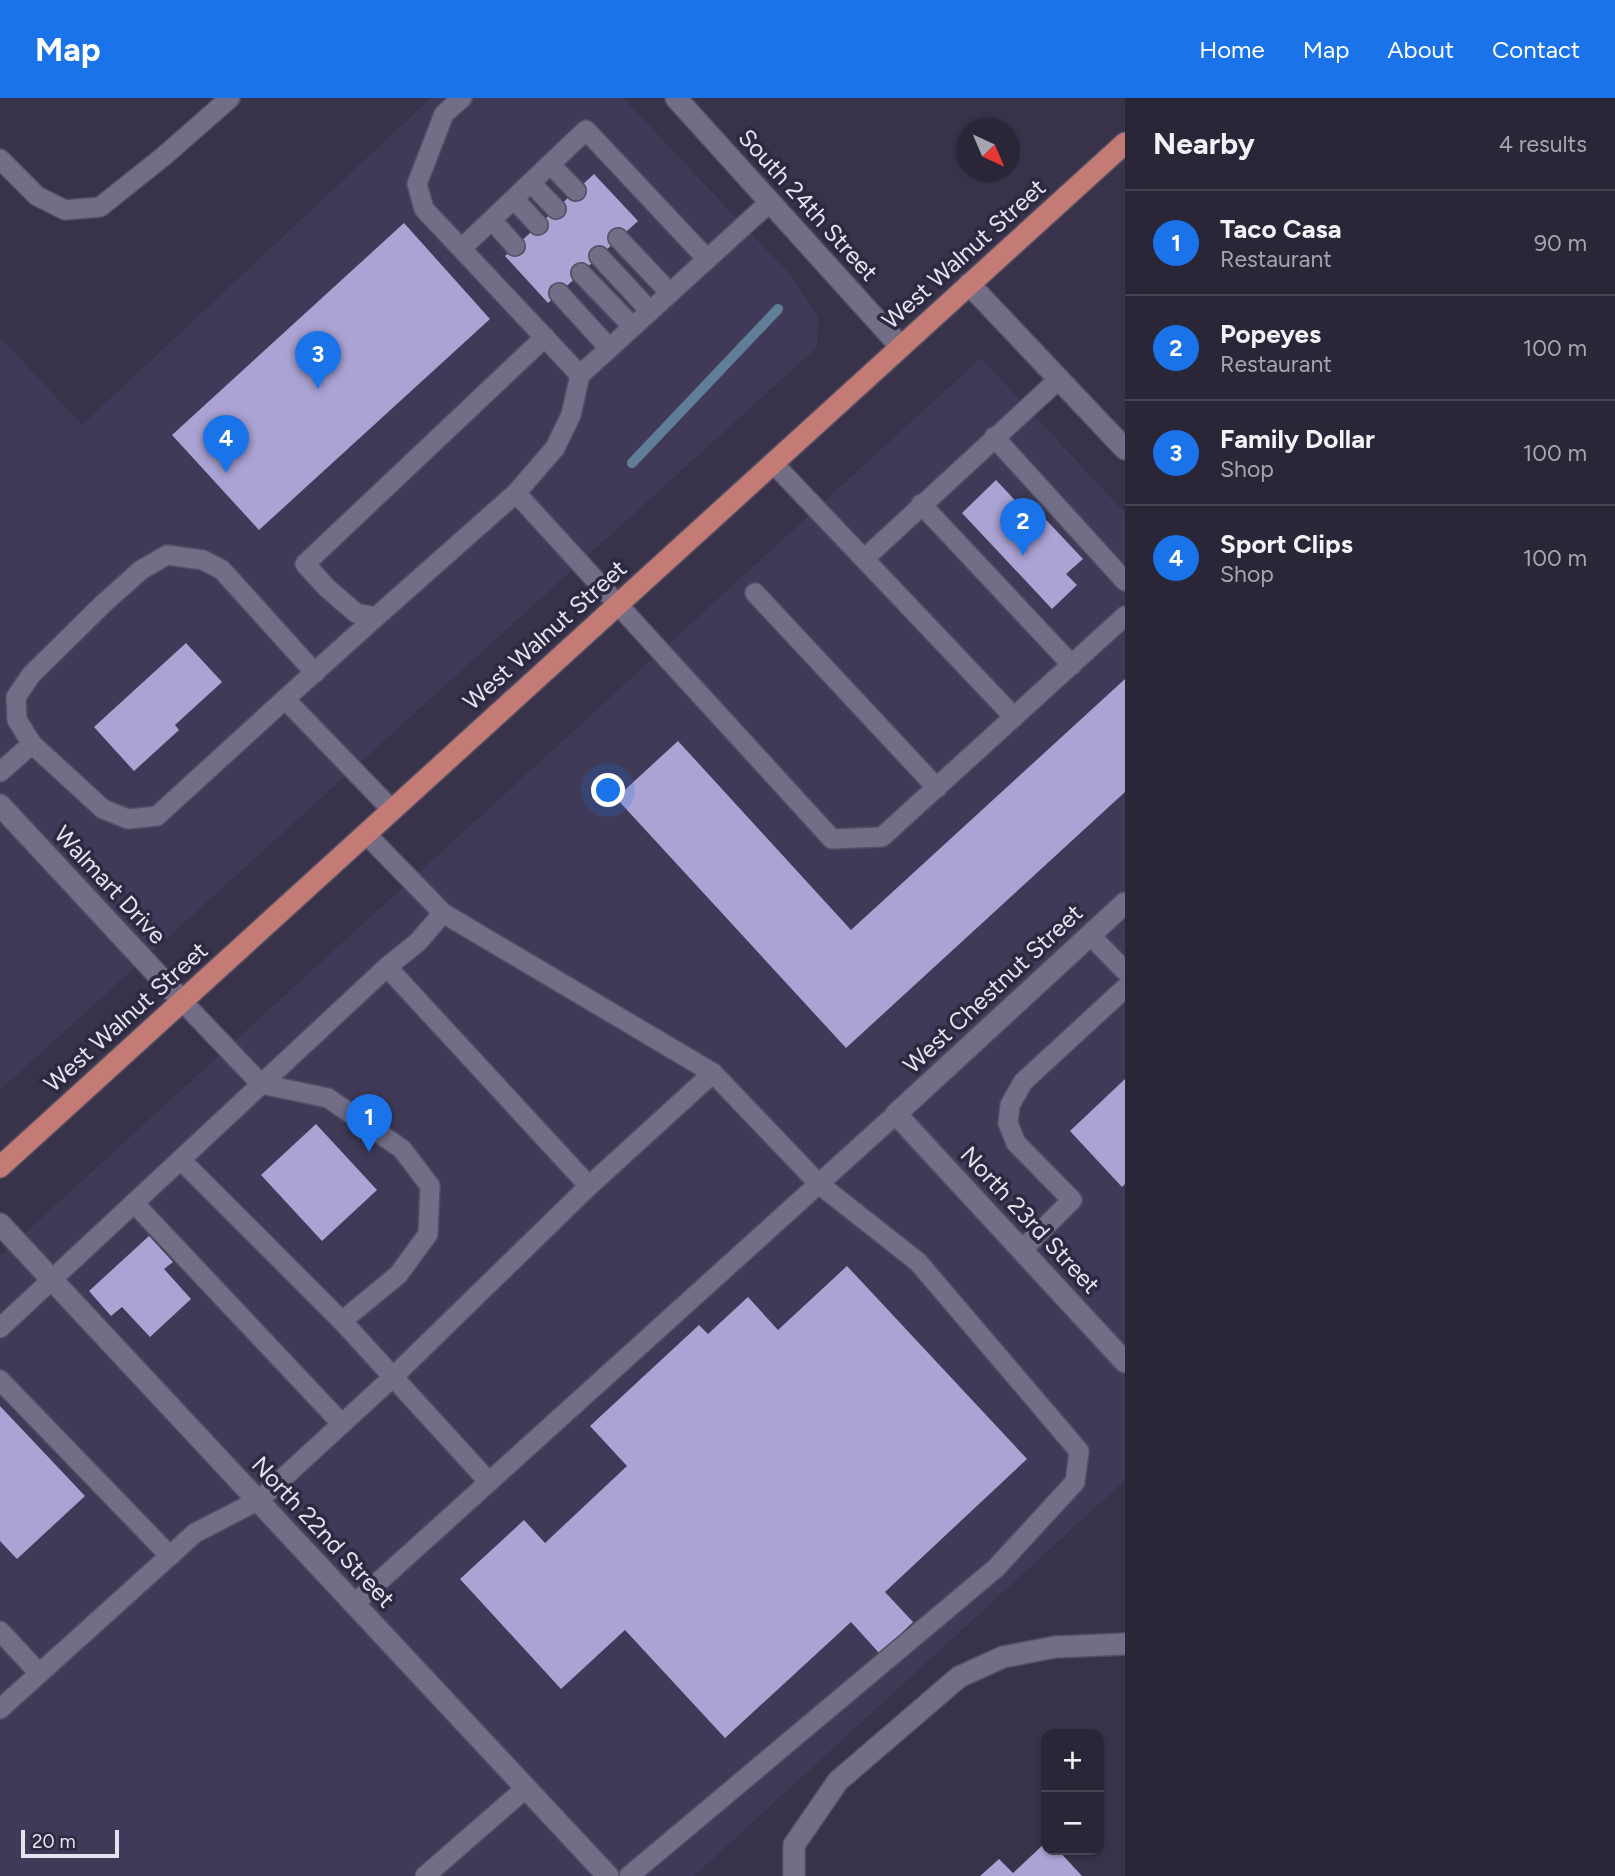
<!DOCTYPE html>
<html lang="en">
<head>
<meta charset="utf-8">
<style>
	body { margin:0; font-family:Figtree,sans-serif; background:#322e40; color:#f1f3f6 }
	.controls { position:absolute; right:21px; bottom:21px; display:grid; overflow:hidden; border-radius:14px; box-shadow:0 2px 5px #0004 }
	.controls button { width:63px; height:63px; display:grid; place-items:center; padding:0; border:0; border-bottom:2px solid #464353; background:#2a2638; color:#f1f3f6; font:35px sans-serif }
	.compass { position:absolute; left:957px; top:21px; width:63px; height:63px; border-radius:50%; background:#2a2638; box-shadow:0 2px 5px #0004; rotate:136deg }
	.scale { position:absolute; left:21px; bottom:18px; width:98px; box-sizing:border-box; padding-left:7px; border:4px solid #e5e3f2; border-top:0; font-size:19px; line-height:24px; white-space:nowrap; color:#e5e3f2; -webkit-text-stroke:5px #2d2940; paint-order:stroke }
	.you { position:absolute; left:609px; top:693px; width:24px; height:24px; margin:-18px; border:5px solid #fff; border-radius:50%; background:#1a73e8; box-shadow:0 0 0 10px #1a73e833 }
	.badge { display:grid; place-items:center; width:46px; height:46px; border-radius:50%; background:#1a73e8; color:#fff; font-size:23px; font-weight:700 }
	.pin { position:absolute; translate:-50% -58px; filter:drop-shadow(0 2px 4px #0008) }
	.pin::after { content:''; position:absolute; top:37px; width:24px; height:21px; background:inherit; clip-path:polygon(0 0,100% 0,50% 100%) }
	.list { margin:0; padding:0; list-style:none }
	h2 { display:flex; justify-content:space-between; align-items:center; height:91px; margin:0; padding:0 28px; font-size:30px }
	h2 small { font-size:23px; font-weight:400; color:#a5a5ae }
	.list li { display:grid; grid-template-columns:46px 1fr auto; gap:21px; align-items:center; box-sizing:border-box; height:105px; padding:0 28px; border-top:2px solid #464353 }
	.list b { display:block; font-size:26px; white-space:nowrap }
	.list p { margin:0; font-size:23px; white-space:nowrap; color:#a5a5ae }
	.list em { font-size:23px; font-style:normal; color:#a5a5ae }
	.map { position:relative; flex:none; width:1125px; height:1778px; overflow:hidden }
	header { display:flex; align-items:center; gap:42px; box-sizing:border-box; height:98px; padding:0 35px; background:#1a73e8; color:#fff }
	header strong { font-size:33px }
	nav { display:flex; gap:38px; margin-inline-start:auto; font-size:24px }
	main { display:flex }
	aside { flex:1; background:#2a2638 }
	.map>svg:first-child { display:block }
</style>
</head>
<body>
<header>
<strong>Map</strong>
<nav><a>Home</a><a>Map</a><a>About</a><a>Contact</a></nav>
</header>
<main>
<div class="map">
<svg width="1125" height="1778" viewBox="0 0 1125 1778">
	<rect width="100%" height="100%" fill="#38334b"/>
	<!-- built -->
	<g fill="#403a58">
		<polygon points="431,0 623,0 793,180 818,220 817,249 0,992 0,239 82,327"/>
		<polygon points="981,260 1125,415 1125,1382 694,1778 0,1778 0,1158"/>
	</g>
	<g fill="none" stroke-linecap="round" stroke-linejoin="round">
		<!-- stream -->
		<polyline stroke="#617e99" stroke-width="10" points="632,365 778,211"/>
	</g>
	<!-- building -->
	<g fill="#aba3d4">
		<polygon points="594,76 638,123 548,205 505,158"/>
		<polygon points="404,125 490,221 259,432 172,337"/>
		<polygon points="996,382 1026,414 1033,408 1083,461 1066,476 1077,487 1052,511 962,415"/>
		<polygon points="186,545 222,584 175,627 179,632 134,673 94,629"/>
		<polygon points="1125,581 1125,694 846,950 616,700 678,643 851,832"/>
		<polygon points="1125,981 1125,1086 1122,1089 1070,1033"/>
		<polygon points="316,1026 377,1092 322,1143 261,1077"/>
		<polygon points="149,1138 173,1164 164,1171 191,1201 150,1239 122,1209 111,1218 89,1193"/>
		<polygon points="847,1168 1027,1361 885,1494 913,1524 880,1556 851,1524 725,1640 625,1532 561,1591 460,1481 524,1422 545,1445 627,1368 590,1328 699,1227 708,1236 748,1199 778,1232"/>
		<polygon points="0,1308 85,1398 17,1461 0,1443"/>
		<polygon points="1046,1744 1046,1752 1058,1752 1082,1778 980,1778 999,1761 1013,1775"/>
	</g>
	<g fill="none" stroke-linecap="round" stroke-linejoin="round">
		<!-- lane casing -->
		<g stroke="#524f62" stroke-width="22">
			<g id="lane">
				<polyline points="462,0 444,16 417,86 424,111 580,277 571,317 555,350 516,395 832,741 882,739 1125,518"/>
				<polyline points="0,61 37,98 65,112 100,109 164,58 230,0"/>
				<polyline points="550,66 576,93"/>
				<polyline points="531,85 556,111"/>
				<polyline points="514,101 538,127"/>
				<polyline points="492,122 515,148"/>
				<polyline points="618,140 670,195"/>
				<polyline points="462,150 586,32 707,161"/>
				<polyline points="599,158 650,213"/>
				<polyline points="581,175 633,229"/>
				<polyline points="559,195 609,250"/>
				<polyline points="580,277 770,104"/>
				<polyline points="994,339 1125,483"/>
				<polyline points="773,365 1014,619"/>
				<polyline points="516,395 376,519 356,515 327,490 305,466 545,239"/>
				<polyline points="921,406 1072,567"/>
				<polyline points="864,461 1059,281"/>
				<polyline points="755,495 937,690"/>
				<polyline points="376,519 285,601 392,712"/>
				<polyline points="285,601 157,718 128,721 103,711 32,646 17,622 16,599 31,577 103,506 141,472 167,457 203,462 222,472 315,575"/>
				<polyline points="0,674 32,646"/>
				<polyline points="366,736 443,815 713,975 819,1086 918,1164 1079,1353 1075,1384 996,1470 629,1778"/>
				<polyline points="1090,837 1125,873"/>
				<polyline points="387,869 589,1088"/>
				<polyline points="182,903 261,986 328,1000 402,1051 430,1088 428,1136 398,1177 342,1223"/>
				<polyline points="181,1062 342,1223 489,1384"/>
				<polyline points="134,1105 342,1326"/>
				<polyline points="1022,1152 1072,1102 1016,1045 1008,1025 1010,1007 1023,984 1125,890"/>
				<polyline points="0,1230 387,869 418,844 443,815"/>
				<polyline points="0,1282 170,1458"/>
				<polyline points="354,1506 896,1016"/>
				<polyline points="0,1533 39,1575"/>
				<polyline points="0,1611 195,1435 259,1402 393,1279 589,1088 713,975"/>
				<polyline points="425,1778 526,1690"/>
			</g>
		</g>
		<!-- street casing -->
		<g stroke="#524f62" stroke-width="24">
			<g id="street">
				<polyline points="676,0 901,249"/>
				<polyline points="0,707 182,903"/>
				<polyline points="1125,805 896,1016 1125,1264"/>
				<polyline points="0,1126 608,1778"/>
				<polyline points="794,1778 794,1747 838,1683 959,1579 1003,1559 1055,1549 1125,1546"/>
			</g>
		</g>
		<!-- secondary casing -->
		<g stroke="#524f62" stroke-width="24">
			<polyline id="secondary" points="969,186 1125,351"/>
		</g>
		<!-- primary casing -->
		<g stroke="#524f62" stroke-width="24">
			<polyline id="primary" points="0,1069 1125,45"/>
		</g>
		<!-- lane -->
		<use href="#lane" stroke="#726e88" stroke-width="19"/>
		<!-- street -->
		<use href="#street" stroke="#726e88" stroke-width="21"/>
		<!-- secondary -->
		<use href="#secondary" stroke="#726e88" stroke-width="21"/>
		<!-- primary -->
		<use href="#primary" stroke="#c47b75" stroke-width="21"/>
	</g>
	<g text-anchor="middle" stroke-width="7" stroke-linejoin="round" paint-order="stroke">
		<!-- street labels -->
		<g font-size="24" fill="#e5e3f2" stroke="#2d2940">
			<text transform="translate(808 107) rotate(48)" y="8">South 24th Street</text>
			<text transform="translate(964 156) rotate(-42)" y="8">West Walnut Street</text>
			<text transform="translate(545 537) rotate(-42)" y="8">West Walnut Street</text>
			<text transform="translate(110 787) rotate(47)" y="8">Walmart Drive</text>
			<text transform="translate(993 891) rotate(-43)" y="8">West Chestnut Street</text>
			<text transform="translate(126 919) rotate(-42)" y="8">West Walnut Street</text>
			<text transform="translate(1030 1122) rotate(47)" y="8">North 23rd Street</text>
			<text transform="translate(323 1434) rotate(47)" y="8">North 22nd Street</text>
		</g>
	</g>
</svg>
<div class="controls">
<button>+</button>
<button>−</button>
</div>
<svg class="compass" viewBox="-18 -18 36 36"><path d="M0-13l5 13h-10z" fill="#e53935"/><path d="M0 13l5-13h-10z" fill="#a5a5ae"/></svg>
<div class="scale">20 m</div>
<div class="you"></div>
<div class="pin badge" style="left:369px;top:1054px">1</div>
<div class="pin badge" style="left:1023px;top:458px">2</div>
<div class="pin badge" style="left:318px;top:291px">3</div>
<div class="pin badge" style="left:226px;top:375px">4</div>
</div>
<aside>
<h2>Nearby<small>4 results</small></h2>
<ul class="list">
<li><span class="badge">1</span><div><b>Taco Casa</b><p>Restaurant</p></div><em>90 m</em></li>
<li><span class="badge">2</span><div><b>Popeyes</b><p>Restaurant</p></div><em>100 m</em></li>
<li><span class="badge">3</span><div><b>Family Dollar</b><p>Shop</p></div><em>100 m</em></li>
<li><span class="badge">4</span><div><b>Sport Clips</b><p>Shop</p></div><em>100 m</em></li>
</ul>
</aside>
</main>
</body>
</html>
